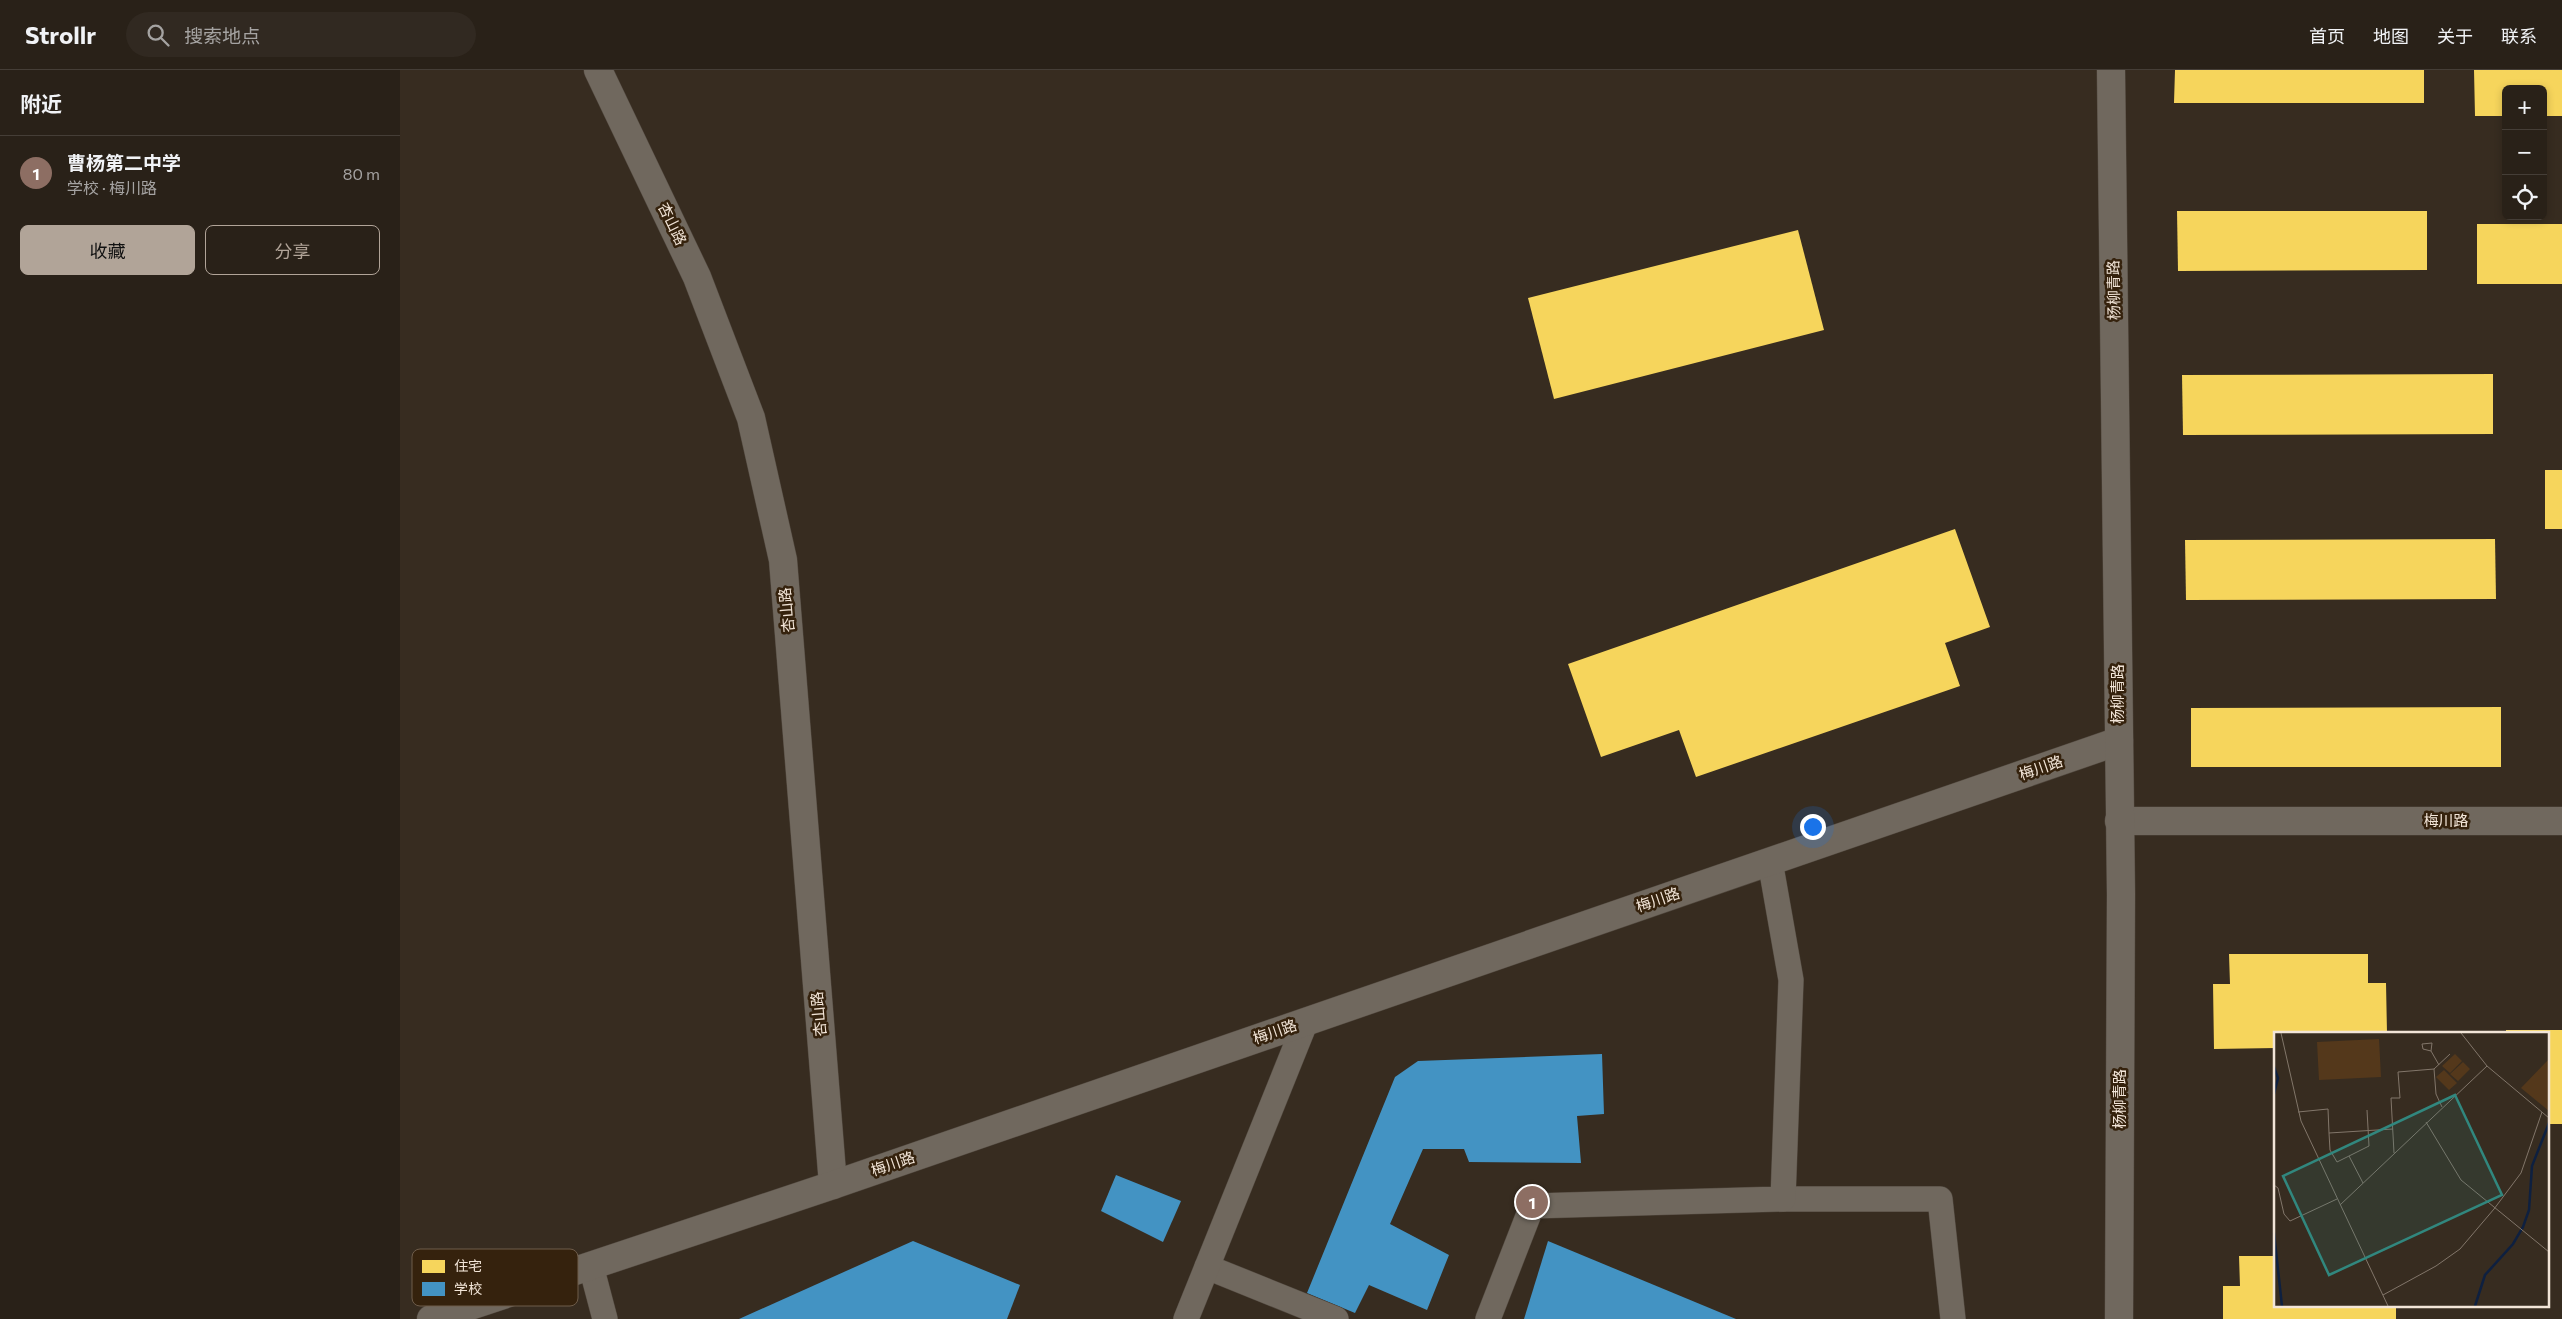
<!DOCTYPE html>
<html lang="zh">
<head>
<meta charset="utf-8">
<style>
	body { margin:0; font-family:Commissioner,"Noto Sans SC",sans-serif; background:#312921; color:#f1f3f6 }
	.controls { position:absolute; right:15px; top:15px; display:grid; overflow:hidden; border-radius:8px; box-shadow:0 2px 8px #0003 }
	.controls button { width:45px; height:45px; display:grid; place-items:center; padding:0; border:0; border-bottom:1px solid #453e37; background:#292118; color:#f1f3f6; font:25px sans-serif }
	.you { position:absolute; left:1412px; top:756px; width:18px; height:18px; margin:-12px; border:4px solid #fff; border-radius:50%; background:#1a73e8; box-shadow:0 0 0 8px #1a73e833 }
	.badge { display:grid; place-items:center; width:32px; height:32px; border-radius:50%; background:#b1a498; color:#fff; font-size:16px; font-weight:700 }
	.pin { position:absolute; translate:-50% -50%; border:2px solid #fff; box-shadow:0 1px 5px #0006 }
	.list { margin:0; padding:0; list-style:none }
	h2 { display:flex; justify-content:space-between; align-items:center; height:65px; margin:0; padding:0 20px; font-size:21px }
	h2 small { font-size:16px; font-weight:400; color:#a5a3a2 }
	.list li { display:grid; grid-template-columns:32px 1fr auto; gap:15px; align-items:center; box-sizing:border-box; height:75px; padding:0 20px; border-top:1px solid #453e37 }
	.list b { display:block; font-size:19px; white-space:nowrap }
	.list p { margin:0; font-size:16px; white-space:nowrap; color:#a5a3a2 }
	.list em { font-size:16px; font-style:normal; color:#a5a3a2 }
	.actions { display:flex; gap:10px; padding:15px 20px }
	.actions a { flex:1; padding:11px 0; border:1px solid #b1a498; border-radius:8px; text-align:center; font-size:18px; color:#b1a498 }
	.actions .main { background:#b1a498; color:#111 }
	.icon { flex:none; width:28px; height:28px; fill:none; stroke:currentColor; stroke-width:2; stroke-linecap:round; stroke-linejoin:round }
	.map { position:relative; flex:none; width:2162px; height:1249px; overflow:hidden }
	header { display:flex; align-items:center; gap:30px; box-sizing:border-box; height:70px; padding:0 25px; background:#292118; border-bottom:1px solid #453e37 }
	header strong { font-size:24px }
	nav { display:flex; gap:28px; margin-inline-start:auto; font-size:18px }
	.search { width:350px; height:45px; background:#312921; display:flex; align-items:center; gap:12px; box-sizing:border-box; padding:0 18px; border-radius:28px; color:#a5a3a2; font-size:19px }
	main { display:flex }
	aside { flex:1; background:#292118 }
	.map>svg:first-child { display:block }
</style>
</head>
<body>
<header>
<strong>Strollr</strong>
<div class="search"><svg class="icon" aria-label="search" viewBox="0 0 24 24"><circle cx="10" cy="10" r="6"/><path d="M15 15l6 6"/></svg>搜索地点</div>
<nav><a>首页</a><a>地图</a><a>关于</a><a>联系</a></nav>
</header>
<main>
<aside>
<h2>附近<small></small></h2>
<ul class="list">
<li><span class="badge" style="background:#8d6e63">1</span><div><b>曹杨第二中学</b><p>学校 · 梅川路</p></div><em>80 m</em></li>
</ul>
<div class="actions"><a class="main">收藏</a><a>分享</a></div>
</aside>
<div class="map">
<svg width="2162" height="1249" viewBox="0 0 2162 1249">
	<rect width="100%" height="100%" fill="#372c20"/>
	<!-- homes -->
	<g fill="#f6d55c">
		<polygon points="1775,0 2024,0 2024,33 1774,33"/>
		<polygon points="2074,0 2162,0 2162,46 2143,46 2143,19 2106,19 2106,46 2075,46"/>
		<polygon points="1777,141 2027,141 2027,200 1778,201"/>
		<rect x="2077" y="154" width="85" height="60"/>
		<polygon points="1398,160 1424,260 1154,329 1128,228"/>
		<polygon points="2093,304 2093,364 1783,365 1782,305"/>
		<rect x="2145" y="400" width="17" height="59"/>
		<polygon points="1555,459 1590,557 1545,573 1560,616 1296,707 1279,660 1201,687 1168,594"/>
		<polygon points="2095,469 2096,529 1786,530 1785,470"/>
		<polygon points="2101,637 2101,697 1791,697 1791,638"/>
		<polygon points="1829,884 1968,884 1968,913 1986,913 1987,963 1876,963 1876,978 1814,979 1813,914 1830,914"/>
		<polygon points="2106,960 2162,960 2162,1054 2148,1054 2148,963 2106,963"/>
		<polygon points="1839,1186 1876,1186 1876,1235 1996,1235 1996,1249 1823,1249 1823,1216 1840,1216"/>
	</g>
	<!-- schools -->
	<g fill="#4393c3">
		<polygon points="1202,984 1204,1044 1177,1046 1181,1093 1069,1092 1064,1079 1023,1079 990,1154 1049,1185 1027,1240 969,1215 955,1243 907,1223 995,1007 1018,991"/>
		<polygon points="716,1105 781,1131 763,1172 701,1141"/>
		<polygon points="513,1171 620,1215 607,1249 339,1249"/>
		<polygon points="1148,1171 1336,1249 1124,1249"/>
	</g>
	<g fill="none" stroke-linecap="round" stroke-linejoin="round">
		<!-- service casing -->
		<g stroke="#50473d" stroke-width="26">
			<g id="service">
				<polyline points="1383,1129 1540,1129 1553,1249"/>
				<polyline points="191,1196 205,1249"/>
				<polyline points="807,1197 936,1249"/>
				<polyline points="786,1249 906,951"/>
				<polyline points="1088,1249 1132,1136 1383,1129 1391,910 1370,791"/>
			</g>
		</g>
		<!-- minor casing -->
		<g stroke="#50473d" stroke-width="29">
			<g id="minor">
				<polyline points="198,0 297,207 351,348 383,490 433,1115"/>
				<polyline points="1719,751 2162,751"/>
				<polyline points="31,1249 433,1115 1719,671"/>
			</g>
		</g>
		<!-- tertiary casing -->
		<g stroke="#50473d" stroke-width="29">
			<polyline id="tertiary" points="1711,0 1721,824 1719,1249"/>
		</g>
		<!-- service -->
		<use href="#service" stroke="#70685e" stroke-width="25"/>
		<!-- minor -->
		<use href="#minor" stroke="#70685e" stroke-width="28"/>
		<!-- tertiary -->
		<use href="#tertiary" stroke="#70685e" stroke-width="28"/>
	</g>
	<g text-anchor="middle" stroke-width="5" stroke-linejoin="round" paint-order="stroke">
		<!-- street labels -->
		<g font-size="15" fill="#f2e5d8" stroke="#35220d">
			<text transform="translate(272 154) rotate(64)" y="5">杏山路</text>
			<text transform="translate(1714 220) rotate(-91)" y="5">杨柳青路</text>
			<text transform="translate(387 540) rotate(-95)" y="5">杏山路</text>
			<text transform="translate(1718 624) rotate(-90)" y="5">杨柳青路</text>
			<text transform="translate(1641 698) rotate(-19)" y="5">梅川路</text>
			<text x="2046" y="756">梅川路</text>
			<text transform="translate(1258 830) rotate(-19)" y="5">梅川路</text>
			<text transform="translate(419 944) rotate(-95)" y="5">杏山路</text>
			<text transform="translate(875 962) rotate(-19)" y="5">梅川路</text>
			<text transform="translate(1720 1029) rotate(-90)" y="5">杨柳青路</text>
			<text transform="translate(493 1094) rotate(-19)" y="5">梅川路</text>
		</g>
	</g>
	<!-- overview -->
	<g transform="translate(1874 962)">
		<rect width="275" height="275" fill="#372c20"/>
		<path d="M105,7L107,45L45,48L43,10ZM181,22L188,29L176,41L168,34ZM275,27V79L247,56ZM189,30L196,37L184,49L176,42ZM170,38L183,51L175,58L162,45Z" fill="#54381b"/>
		<path fill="none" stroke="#0e2040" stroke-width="2.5" d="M0,35L4,46L0,62M0,201L8,274M201,274L211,243L239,212L249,195L255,178L258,134L275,91"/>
		<path fill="none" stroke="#82766a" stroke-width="1" d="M7,1L27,89L114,274M187,1L213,34L275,86M157,19L158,11L148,12L149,17L157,19L165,33M168,75L162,62L160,37L176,22M24,80L54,77L55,101L119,97M152,90L187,148L275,220M55,101L56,118L63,130L75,124M120,121L117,66H126L124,40L160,37M89,151L75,124L95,114L93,78M0,153L4,156L10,182L16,189L63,167M66,173L213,34M109,263L162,234L186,217L220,177L247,141L268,80"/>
		<path fill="#31877e" fill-opacity="0.15" stroke="#31877e" stroke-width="2.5" d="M181,63L228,163L55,243L9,144Z"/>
		<rect width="275" height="275" fill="none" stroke="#f2e5d8" stroke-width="2.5"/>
	</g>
	<!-- legend -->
	<rect x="12" y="1179" width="166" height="57" rx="8" fill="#35220d" stroke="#6e5c4a" stroke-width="1"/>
	<rect x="22" y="1190" width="23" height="13" fill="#f6d55c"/>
	<rect x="22" y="1212" width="23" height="14" fill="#4393c3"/>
	<g font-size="14" fill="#f2e5d8">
		<text x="54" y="1201">住宅</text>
		<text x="54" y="1224">学校</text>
	</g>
</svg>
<div class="controls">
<button>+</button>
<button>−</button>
<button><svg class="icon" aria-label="locate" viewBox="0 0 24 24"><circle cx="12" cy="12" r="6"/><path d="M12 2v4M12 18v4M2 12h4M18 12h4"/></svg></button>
</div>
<div class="you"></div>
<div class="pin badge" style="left:1132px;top:1132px;background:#8d6e63">1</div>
</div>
</main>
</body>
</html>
